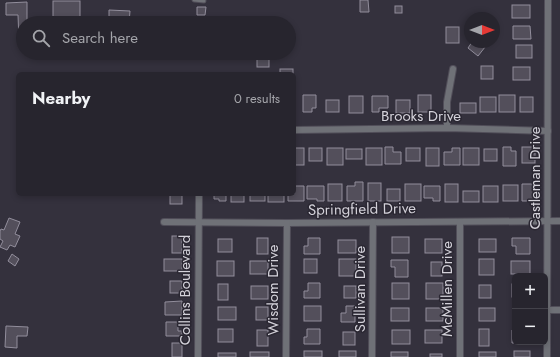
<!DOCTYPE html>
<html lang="en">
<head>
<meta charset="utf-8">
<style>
	body { margin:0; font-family:Jost,sans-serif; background:#33313a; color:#f1f3f6 }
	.controls { position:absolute; right:12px; bottom:12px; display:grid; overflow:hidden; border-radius:6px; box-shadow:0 2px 6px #0003 }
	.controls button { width:36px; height:36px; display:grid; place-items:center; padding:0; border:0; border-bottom:1px solid #43424a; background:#27252e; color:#f1f3f6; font:20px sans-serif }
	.compass { position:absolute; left:464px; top:12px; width:36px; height:36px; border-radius:50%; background:#27252e; box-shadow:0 2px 6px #0003; rotate:90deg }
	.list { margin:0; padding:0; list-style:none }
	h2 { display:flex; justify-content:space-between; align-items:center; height:52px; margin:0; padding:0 16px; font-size:17px }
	h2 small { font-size:13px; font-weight:400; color:#a4a5aa }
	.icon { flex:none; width:22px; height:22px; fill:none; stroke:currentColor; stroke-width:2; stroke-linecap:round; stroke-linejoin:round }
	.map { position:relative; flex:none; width:560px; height:357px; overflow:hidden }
	.search { position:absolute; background:#27252e; box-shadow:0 2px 6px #0003; left:16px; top:16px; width:280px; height:44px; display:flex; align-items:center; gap:10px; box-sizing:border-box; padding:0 14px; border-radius:22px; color:#a4a5aa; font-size:15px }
	.panel { position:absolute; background:#27252e; box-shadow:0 2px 6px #0003; left:16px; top:72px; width:280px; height:124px; border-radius:6px }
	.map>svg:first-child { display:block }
</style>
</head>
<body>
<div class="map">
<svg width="560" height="357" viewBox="0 0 560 357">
	<rect width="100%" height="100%" fill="#34313d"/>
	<!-- building -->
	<g fill="#534f5b" stroke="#928e9c">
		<polygon points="360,0 368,0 369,12 360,12"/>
		<rect x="53" y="1" width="27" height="16"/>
		<polygon points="27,2 27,23 23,23 23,41 19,41 18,15 6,15 6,3"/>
		<rect x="512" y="5" width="18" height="13"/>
		<rect x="395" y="6" width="7" height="7"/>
		<polygon points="197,7 206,7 205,15 197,15"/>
		<polygon points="109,10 130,11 129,23 109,23"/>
		<polygon points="513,26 530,26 531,39 513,39"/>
		<rect x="446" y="27" width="13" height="16"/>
		<polygon points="472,42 489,42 478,56 468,48"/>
		<rect x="516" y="45" width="16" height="13"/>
		<rect x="257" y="54" width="12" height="13"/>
		<rect x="481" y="66" width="12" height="13"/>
		<rect x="513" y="67" width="17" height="13"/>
		<rect x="280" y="69" width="13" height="5"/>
		<polygon points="303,95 316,95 316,108 312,108 312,112 303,112"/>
		<rect x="418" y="95" width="13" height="17"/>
		<rect x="499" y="95" width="16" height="17"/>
		<rect x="349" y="96" width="14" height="17"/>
		<polygon points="372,96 388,96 388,108 379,108 379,112 372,112"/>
		<rect x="480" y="97" width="16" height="15"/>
		<rect x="520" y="97" width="13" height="15"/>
		<rect x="326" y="100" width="13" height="12"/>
		<rect x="396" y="100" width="14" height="13"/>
		<rect x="460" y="103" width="16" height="10"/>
		<polygon points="385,147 393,147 393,152 401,152 401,164 385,164"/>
		<polygon points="503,147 511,147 511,151 516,151 516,166 503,166"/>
		<rect x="522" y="147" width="13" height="16"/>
		<rect x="294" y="148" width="10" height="17"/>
		<rect x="309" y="148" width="13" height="13"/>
		<rect x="327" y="148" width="16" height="17"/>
		<rect x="366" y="148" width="16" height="17"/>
		<rect x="406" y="148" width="14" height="13"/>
		<rect x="426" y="148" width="13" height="18"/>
		<polygon points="452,148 460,148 460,165 444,165 444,152 452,152"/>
		<rect x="463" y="148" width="16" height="17"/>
		<rect x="346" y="149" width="16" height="10"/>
		<rect x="484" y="149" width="13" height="12"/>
		<polygon points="355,182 363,182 363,201 347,201 347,186 355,186"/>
		<rect x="368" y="183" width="13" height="18"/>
		<rect x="328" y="184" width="14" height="17"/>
		<rect x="405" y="184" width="16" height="17"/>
		<rect x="445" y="184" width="13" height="18"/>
		<polygon points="522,184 535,184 535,188 538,188 538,194 535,194 535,201 522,201"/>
		<rect x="503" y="185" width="15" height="16"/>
		<polygon points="294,186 304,186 304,201 288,201 288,194 294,194"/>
		<polygon points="307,186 324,186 324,201 317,201 317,199 307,199"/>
		<polygon points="424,186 440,186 440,201 433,201 433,198 424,198"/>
		<rect x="483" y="186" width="15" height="16"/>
		<rect x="387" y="189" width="13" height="12"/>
		<rect x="463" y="191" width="16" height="11"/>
		<rect x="170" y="194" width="12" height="10"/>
		<polygon points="214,194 226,194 226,201 219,201 219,199 214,199"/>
		<rect x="231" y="194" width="13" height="8"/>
		<rect x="250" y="194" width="15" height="7"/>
		<rect x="268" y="194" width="16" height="8"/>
		<polygon points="9,218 20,222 15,234 20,236 15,247 10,245 7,250 0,247 3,241 0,239 0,231 1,229 4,230"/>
		<rect x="172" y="236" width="10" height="17"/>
		<rect x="392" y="237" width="17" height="16"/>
		<rect x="257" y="238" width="11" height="16"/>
		<polygon points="308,238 320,238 320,254 304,254 304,246 308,246"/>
		<polygon points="512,238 530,238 530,254 516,254 516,246 512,246"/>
		<rect x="218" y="239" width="14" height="13"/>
		<rect x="425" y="239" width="17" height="14"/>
		<rect x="479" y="239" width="17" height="13"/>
		<rect x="338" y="240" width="18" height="13"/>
		<polygon points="12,254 19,259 15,266 8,261"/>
		<rect x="164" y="259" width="18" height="12"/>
		<rect x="304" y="259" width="13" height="14"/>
		<rect x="339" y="259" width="17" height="17"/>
		<rect x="479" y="259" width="15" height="16"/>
		<polygon points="391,260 408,260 408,277 395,277 395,267 391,267"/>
		<rect x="217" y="261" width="17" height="15"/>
		<rect x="250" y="261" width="18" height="13"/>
		<rect x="511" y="261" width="19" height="13"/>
		<rect x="431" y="262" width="11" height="14"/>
		<rect x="170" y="281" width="12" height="12"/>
		<polygon points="308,283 320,283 320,298 304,298 304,291 308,291"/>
		<rect x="392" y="283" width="17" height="16"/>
		<rect x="426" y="283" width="17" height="16"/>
		<rect x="218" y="284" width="10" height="16"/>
		<rect x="512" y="284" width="3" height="13"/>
		<rect x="479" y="285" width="12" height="13"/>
		<rect x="251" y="286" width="17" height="13"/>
		<rect x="344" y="286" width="12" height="12"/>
		<polygon points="182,301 182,315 165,315 165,302"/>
		<rect x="304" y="306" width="17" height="15"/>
		<polygon points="346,306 355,306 355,322 341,322 341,313 346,313"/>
		<rect x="218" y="307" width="18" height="13"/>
		<rect x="256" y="307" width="12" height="13"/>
		<rect x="391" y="308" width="18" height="13"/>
		<rect x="426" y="308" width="17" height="13"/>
		<rect x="479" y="308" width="16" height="13"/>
		<polygon points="166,322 178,322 178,331 182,331 182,336 166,336"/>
		<polygon points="6,326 28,327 27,336 17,336 17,348 5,347"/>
		<rect x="218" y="329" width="15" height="13"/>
		<polygon points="307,329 320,329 320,344 304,344 304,337 307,337"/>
		<rect x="479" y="329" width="10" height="17"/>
		<rect x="257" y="330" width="11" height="16"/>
		<rect x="392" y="330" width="18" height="14"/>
		<rect x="425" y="330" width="17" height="13"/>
		<polygon points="512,330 515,330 515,342 529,342 529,343 512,343"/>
		<rect x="343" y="332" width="12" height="13"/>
		<rect x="172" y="343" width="10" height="14"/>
		<rect x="304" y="351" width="18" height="6"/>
		<rect x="339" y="351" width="17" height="6"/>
		<rect x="514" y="351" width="16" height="6"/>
		<rect x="250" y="352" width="19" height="5"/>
		<rect x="391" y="352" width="17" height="5"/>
		<rect x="479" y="352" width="17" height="5"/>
		<rect x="218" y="353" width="18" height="4"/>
		<rect x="430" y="354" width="12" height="3"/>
	</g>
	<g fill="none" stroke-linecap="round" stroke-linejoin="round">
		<!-- service casing -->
		<g stroke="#514e59" stroke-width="5">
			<polyline id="service" points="194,0 204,1"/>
		</g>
		<!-- minor casing -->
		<g stroke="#514e59" stroke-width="8">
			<g id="minor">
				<polyline points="447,128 447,102 453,69"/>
				<polyline points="294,130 447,128 548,131"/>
				<polyline points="164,222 287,223 560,221"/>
				<polyline points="460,222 460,357"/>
				<polyline points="547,310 560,310"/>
				<polyline points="198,357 199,194"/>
				<polyline points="286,357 287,223"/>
				<polyline points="372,357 373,222"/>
				<polyline points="547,357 548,0"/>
			</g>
		</g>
		<!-- service -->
		<use href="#service" stroke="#6f7177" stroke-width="3"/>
		<!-- minor -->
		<use href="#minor" stroke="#6f7177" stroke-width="6"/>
	</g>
	<g text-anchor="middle" stroke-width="3" stroke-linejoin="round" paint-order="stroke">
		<!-- street labels -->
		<g font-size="15" fill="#d3d1d9" stroke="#2a2732">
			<text x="421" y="121">Brooks Drive</text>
			<text transform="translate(535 178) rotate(-90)" y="5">Castleman Drive</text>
			<text transform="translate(362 209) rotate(-1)" y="5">Springfield Drive</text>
			<text transform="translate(360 289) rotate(-90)" y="5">Sullivan Drive</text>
			<text transform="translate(447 289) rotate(-90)" y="5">McMillen Drive</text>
			<text transform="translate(185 290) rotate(-90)" y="5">Collins Boulevard</text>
			<text transform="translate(273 290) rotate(-90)" y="5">Wisdom Drive</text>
		</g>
	</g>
</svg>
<div class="controls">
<button>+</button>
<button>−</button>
</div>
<svg class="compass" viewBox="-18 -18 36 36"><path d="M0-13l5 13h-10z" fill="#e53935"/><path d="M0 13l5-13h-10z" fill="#a4a5aa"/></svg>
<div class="search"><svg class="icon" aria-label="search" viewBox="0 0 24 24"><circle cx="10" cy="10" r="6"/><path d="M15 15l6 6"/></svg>Search here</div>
<section class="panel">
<h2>Nearby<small>0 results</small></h2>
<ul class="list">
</ul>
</section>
</div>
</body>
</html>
